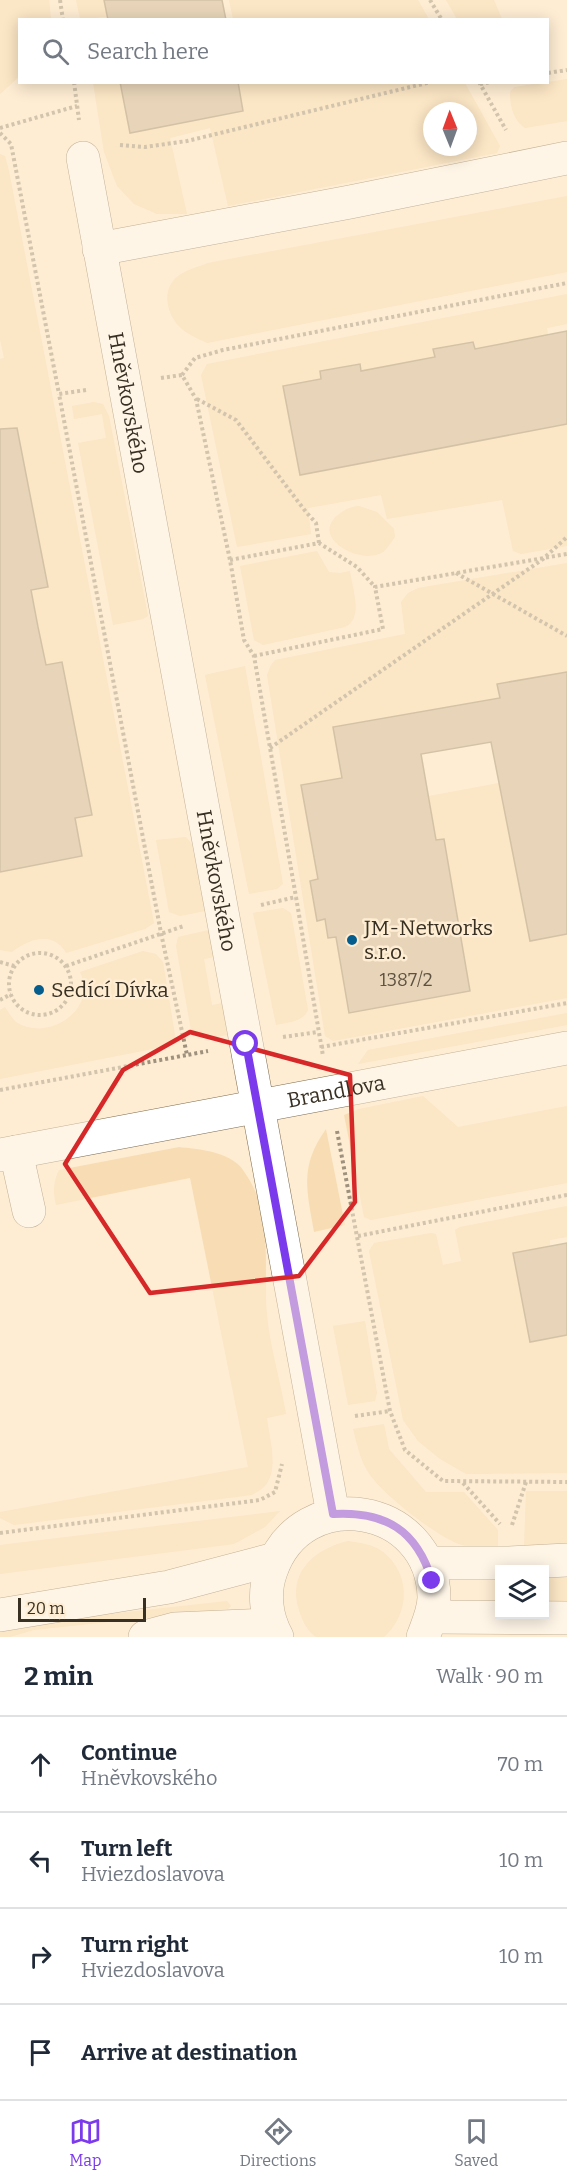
<!DOCTYPE html>
<html lang="en">
<head>
<meta charset="utf-8">
<style>
	body { margin:0; font-family:Bitter,serif; background:#f2f2f3; color:#1f2937 }
	.controls { position:absolute; right:18px; bottom:18px; display:grid; overflow:hidden; border-radius:0px; box-shadow:0 3px 15px #0003 }
	.controls button { width:54px; height:54px; display:grid; place-items:center; padding:0; border:0; border-bottom:2px solid #e0e1e3; background:#fff; color:#1f2937; font:30px sans-serif }
	.compass { position:absolute; left:423px; top:102px; width:54px; height:54px; border-radius:50%; background:#fff; box-shadow:0 3px 15px #0003; rotate:359deg }
	.scale { position:absolute; left:18px; bottom:15px; width:128px; box-sizing:border-box; padding-left:6px; border:3px solid #383023; border-top:0; font-size:16px; line-height:21px; white-space:nowrap; color:#383023; -webkit-text-stroke:4px #feedd3; paint-order:stroke }
	.stop { position:absolute; width:18px; height:18px; margin:-14px; border:4px solid #7c3aed; border-radius:50%; background:#fff }
	.stop.end { background:#7c3aed; border-color:#fff; box-shadow:0 2px 6px #0008 }
	.list { margin:0; padding:0; list-style:none }
	h2 { display:flex; justify-content:space-between; align-items:center; height:78px; margin:0; padding:0 24px; font-size:26px }
	h2 small { font-size:20px; font-weight:400; color:#747a83 }
	.list li { display:grid; grid-template-columns:39px 1fr auto; gap:18px; align-items:center; box-sizing:border-box; height:96px; padding:0 24px; border-top:2px solid #e0e1e3 }
	.list b { display:block; font-size:22px; white-space:nowrap }
	.list p { margin:0; font-size:20px; white-space:nowrap; color:#747a83 }
	.list em { font-size:20px; font-style:normal; color:#747a83 }
	.icon { flex:none; width:33px; height:33px; fill:none; stroke:currentColor; stroke-width:2; stroke-linecap:round; stroke-linejoin:round }
	.map { position:relative; flex:none; width:567px; height:1637px; overflow:hidden }
	.search { position:absolute; background:#fff; box-shadow:0 3px 15px #0003; left:18px; right:18px; top:18px; height:66px; display:flex; align-items:center; gap:15px; box-sizing:border-box; padding:0 21px; border-radius:0px; color:#747a83; font-size:22px }
	.sheet { height:462px; background:#fff }
	nav { display:flex; justify-content:space-around; align-items:center; box-sizing:border-box; height:84px; border-top:2px solid #e0e1e3; background:#fff; font-size:16px; color:#747a83 }
	nav a { display:grid; justify-items:center; gap:3px }
	nav .on { color:#7c3aed }
	.map>svg:first-child { display:block }
</style>
</head>
<body>
<div class="map">
<svg width="567" height="1637" viewBox="0 0 567 1637">
	<rect width="100%" height="100%" fill="#feedd3"/>
	<!-- green -->
	<g fill="#f8ddb4" fill-rule="evenodd">
		<polygon points="0,0 49,0 51,18 20,20 19,77 0,94"/>
		<polygon points="76,0 104,0 107,17 80,19"/>
		<polygon points="229,0 418,0 429,19 233,19"/>
		<polygon points="446,0 494,0 502,19 457,19"/>
		<path d="M567,79V121L525,128C513,120 510,106 510,92L514,87Z"/>
		<path d="M93,83H120L130,132L243,111L238,83H465L500,146L497,153L228,206L210,128L170,138L187,214H157L134,204L117,186L104,152ZM432,111H468V147H432Z"/>
		<path d="M0,154L5,156L9,171L154,923L145,929L66,953C53,930 29,939 12,952L0,950V872L82,856L75,818L62,662L46,665L0,428V359L4,358L0,339Z"/>
		<path d="M567,196V272L207,343C199,339 189,335 182,329C167,316 160,290 178,276C186,270 198,267 208,263Z"/>
		<polygon points="567,294 567,324 547,328 548,335 475,349 473,342 434,349 435,357 361,371 359,364 320,371 321,379 283,386 300,475 567,424 567,546 521,554 513,551 502,500 387,519 381,495 308,508 311,534 237,547 201,375 207,364"/>
		<polygon points="94,402 103,404 109,416 148,616 143,619 113,625 78,443 106,438 102,414 74,419 72,406"/>
		<path d="M359,506L377,512L394,529L395,537C391,542 388,548 383,552C362,566 309,538 338,515C345,509 350,507 359,506Z"/>
		<path d="M317,551L329,572L340,573L350,571C352,588 364,618 345,627L263,645L254,640L240,566Z"/>
		<polygon points="567,563 567,672 497,684 501,703 333,727 342,778 301,785 318,879 310,881 325,919 328,938 336,937 349,1012 470,991 444,840 436,840 429,796 499,783 530,941 567,934 567,998 333,1041 325,1036 267,675 271,665 275,660 405,634 401,602 408,593 418,588"/>
		<polygon points="245,666 283,884 277,889 249,894 205,675"/>
		<polygon points="186,837 192,844 205,911 180,916 169,912 156,840"/>
		<path d="M283,908L291,913L308,1010C303,1022 288,1022 276,1025L253,913Z"/>
		<path d="M209,930L214,957L204,959L212,1005L223,1003L227,1035C210,1038 204,1043 191,1030L176,946L178,937Z"/>
		<path d="M143,951L156,954L163,962L176,1041L168,1046L0,1079V1010L5,1007C8,1012 12,1018 16,1022C48,1043 99,1009 80,972Z"/>
		<polygon points="567,1013 567,1025 358,1064 368,1050"/>
		<polygon points="423,1096 458,1127 567,1106 567,1183 371,1220 364,1217 344,1115 359,1109"/>
		<path d="M326,1129L345,1225L314,1232C307,1190 299,1167 326,1129Z"/>
		<path d="M179,1147C199,1149 223,1151 239,1165C242,1168 245,1173 247,1176C276,1220 261,1275 268,1324C272,1354 281,1384 286,1414L267,1418C269,1438 280,1470 264,1487C261,1490 255,1493 252,1495L14,1525L0,1518V1512L248,1467L190,1178L56,1205C53,1192 53,1182 59,1170Z"/>
		<polygon points="567,1206 567,1237 550,1240 550,1246 513,1253 567,1335 567,1473 466,1474 440,1459 418,1441 403,1420 369,1251 374,1243 431,1233 436,1234 443,1265 461,1261 455,1230 460,1227"/>
		<polygon points="365,1321 377,1393 375,1401 348,1405 333,1326"/>
		<path d="M384,1424L389,1449L426,1492H464L498,1530V1550C487,1548 473,1548 462,1545C439,1539 380,1492 368,1472C360,1459 357,1444 353,1429Z"/>
		<polygon points="526,1491 567,1491 567,1546 524,1548"/>
		<polygon points="280,1511 265,1527 234,1544 0,1574 0,1545"/>
		<path d="M348,1541C360,1543 373,1544 383,1552C411,1574 410,1614 384,1637H316C307,1631 302,1620 299,1610C287,1573 314,1549 348,1541Z"/>
		<polygon points="567,1573 567,1605 545,1605 544,1574"/>
		<polygon points="227,1601 231,1606 228,1609 34,1630 10,1637 0,1637 0,1626"/>
	</g>
	<!-- building -->
	<g fill="#ceb99a" stroke="#a28e70" stroke-width="1.5">
		<polygon points="104,0 222,0 226,20 108,20"/>
		<polygon points="120,82 238,82 243,111 130,133"/>
		<polygon points="567,331 567,424 300,475 283,386 321,379 320,371 360,364 361,371 435,357 433,349 473,342 475,349"/>
		<polygon points="17,428 48,587 31,590 38,627 46,665 62,662 92,815 75,818 82,856 0,872 0,429"/>
		<polygon points="567,672 567,934 530,941 491,742 421,754 436,840 444,839 470,991 349,1013 336,937 328,938 325,919 317,921 310,881 318,879 301,785 342,778 333,727 500,698 497,684"/>
		<polygon points="567,1243 567,1335 530,1342 513,1253"/>
	</g>
	<g fill="none" stroke-linecap="round" stroke-linejoin="round">
		<!-- minor casing -->
		<g stroke="#7d6a4d" stroke-width="34">
			<g id="minor">
				<path id="s1" d="M83,158L333,1514"/>
				<polyline points="99,249 350,202 567,158"/>
				<polyline points="16,1152 29,1211"/>
				<path id="s2" d="M0,1155L567,1048"/>
				<polyline points="427,1563 509,1563 567,1560"/>
				<polyline points="0,1615 169,1587 275,1559"/>
				<polyline points="431,1617 567,1618"/>
				<polyline points="145,1637 175,1629 271,1625"/>
				<path d="M277,1637C266,1617 263,1593 271,1571C302,1481 432,1503 434,1597C434,1611 428,1624 423,1637"/>
			</g>
		</g>
		<!-- path -->
		<g stroke="#9e927e" stroke-width="4" stroke-dasharray="3 3" stroke-linecap="butt">
			<polyline points="60,0 63,20"/>
			<polyline points="430,0 442,20"/>
			<polyline points="548,73 567,70"/>
			<polyline points="74,82 79,120"/>
			<polyline points="479,82 506,130"/>
			<polyline points="480,84 491,82"/>
			<polyline points="0,128 77,106"/>
			<polyline points="0,133 11,144 59,394"/>
			<polyline points="120,145 145,147 187,141 431,82"/>
			<polyline points="182,375 195,358 223,350 567,283"/>
			<polyline points="161,378 182,375 196,399 230,560 244,640 254,656 296,897"/>
			<polyline points="86,390 59,394 161,933 187,1055 208,1051"/>
			<polyline points="197,399 236,420 306,512 316,523 319,543"/>
			<polyline points="230,560 319,543 357,567 375,587"/>
			<polyline points="456,573 567,636"/>
			<polyline points="254,656 383,629 375,587 567,554"/>
			<polyline points="270,748 543,559 567,537"/>
			<polyline points="261,905 296,897 323,1056"/>
			<circle cx="40" cy="984" r="31"/>
			<polyline points="0,962 14,966"/>
			<polyline points="66,966 184,926"/>
			<polyline points="0,1000 11,994"/>
			<polyline points="283,1037 318,1032"/>
			<polyline points="321,1047 567,1003"/>
			<polyline points="0,1090 187,1055"/>
			<polyline points="337,1131 390,1411 405,1450 443,1481 567,1482"/>
			<polyline points="358,1236 567,1195"/>
			<polyline points="355,1416 390,1411"/>
			<polyline points="463,1483 500,1524"/>
			<polyline points="512,1525 526,1482"/>
			<polyline points="0,1533 260,1500 275,1492 282,1464"/>
		</g>
		<!-- minor -->
		<use href="#minor" stroke="#fff" stroke-width="33"/>
	</g>
	<g fill="none" stroke-linecap="round" stroke-linejoin="round">
		<!-- route -->
		<path stroke="#7c3aed" stroke-width="8" d="M246,1044L333,1514C385,1511 417,1530 432,1581"/>
	</g>
	<!-- marked area -->
	<path d="M0 0H567V1637H0ZM190,1032L350,1075L355,1202L299,1276L150,1293L65,1164L123,1070Z" fill="#feedd3" fill-opacity=".55" fill-rule="evenodd"/>
	<path fill="none" stroke="#d62828" stroke-width="4.5" stroke-linejoin="round" d="M190,1032L350,1075L355,1202L299,1276L150,1293L65,1164L123,1070Z"/>
	<!-- markers -->
	<g fill="#055d8e" stroke="#feedd3" stroke-width="2">
		<circle cx="352" cy="940" r="6"/>
		<circle cx="39" cy="990" r="6"/>
	</g>
	<g text-anchor="middle" stroke-width="5" stroke-linejoin="round" paint-order="stroke">
		<!-- number labels -->
		<g font-size="18" fill="#5e5241">
			<text x="406" y="986">1387/2</text>
		</g>
		<!-- street labels -->
		<g font-size="21" fill="#383023" stroke="#feedd3">
			<text dy="7" stroke="none"><textPath href="#s1" startOffset="249">Hněvkovského</textPath></text>
			<text dy="7" stroke="none"><textPath href="#s1" startOffset="735">Hněvkovského</textPath></text>
			<text dy="7" stroke="none"><textPath href="#s2" startOffset="342">Brandlova</textPath></text>
		</g>
		<!-- poi labels -->
		<g font-size="21" fill="#383023" stroke="#feedd3" text-anchor="start">
			<text x="364" y="935">JM-Networks<tspan x="364" dy="24">s.r.o.</tspan></text>
			<text x="51" y="997">Sedící Dívka</text>
		</g>
	</g>
</svg>
<div class="controls">
<button><svg class="icon" aria-label="layers" viewBox="0 0 24 24"><path d="M12 4l9 5-9 5-9-5zM3 14l9 5 9-5"/></svg></button>
</div>
<svg class="compass" viewBox="-18 -18 36 36"><path d="M0-13l5 13h-10z" fill="#e53935"/><path d="M0 13l5-13h-10z" fill="#747a83"/></svg>
<div class="scale">20 m</div>
<div class="stop" style="left:246px;top:1044px"></div>
<div class="stop end" style="left:432px;top:1581px"></div>
<div class="search"><svg class="icon" aria-label="search" viewBox="0 0 24 24"><circle cx="10" cy="10" r="6"/><path d="M15 15l6 6"/></svg>Search here</div>
</div>
<section class="sheet">
<h2>2 min<small>Walk · 90 m</small></h2>
<ul class="list">
<li><svg class="icon" aria-label="ahead" viewBox="0 0 24 24"><path d="M12 20V5M6 11l6-6 6 6"/></svg><div><b>Continue</b><p>Hněvkovského</p></div><em>70 m</em></li>
<li><svg class="icon" aria-label="left" viewBox="0 0 24 24"><path d="M17 20v-9H6M10 6l-5 5 5 5"/></svg><div><b>Turn left</b><p>Hviezdoslavova</p></div><em>10 m</em></li>
<li><svg class="icon" aria-label="right" viewBox="0 0 24 24"><path d="M7 20v-9h11M14 6l5 5-5 5"/></svg><div><b>Turn right</b><p>Hviezdoslavova</p></div><em>10 m</em></li>
<li><svg class="icon" aria-label="arrive" viewBox="0 0 24 24"><path d="M6 21V4h12l-3 4 3 4H6"/></svg><div><b>Arrive at destination</b></div></li>
</ul>
</section>
<nav>
<a class="on"><svg class="icon" aria-label="map" viewBox="0 0 24 24"><path d="M3 6l6-2 6 2 6-2v14l-6 2-6-2-6 2zM9 4v14M15 6v14"/></svg>Map</a>
<a><svg class="icon" aria-label="directions" viewBox="0 0 24 24"><path d="M12 3l9 9-9 9-9-9zM9 14v-3h6M13 9l2 2-2 2"/></svg>Directions</a>
<a><svg class="icon" aria-label="saved" viewBox="0 0 24 24"><path d="M7 4h10v16l-5-4-5 4z"/></svg>Saved</a>
</nav>
</body>
</html>
